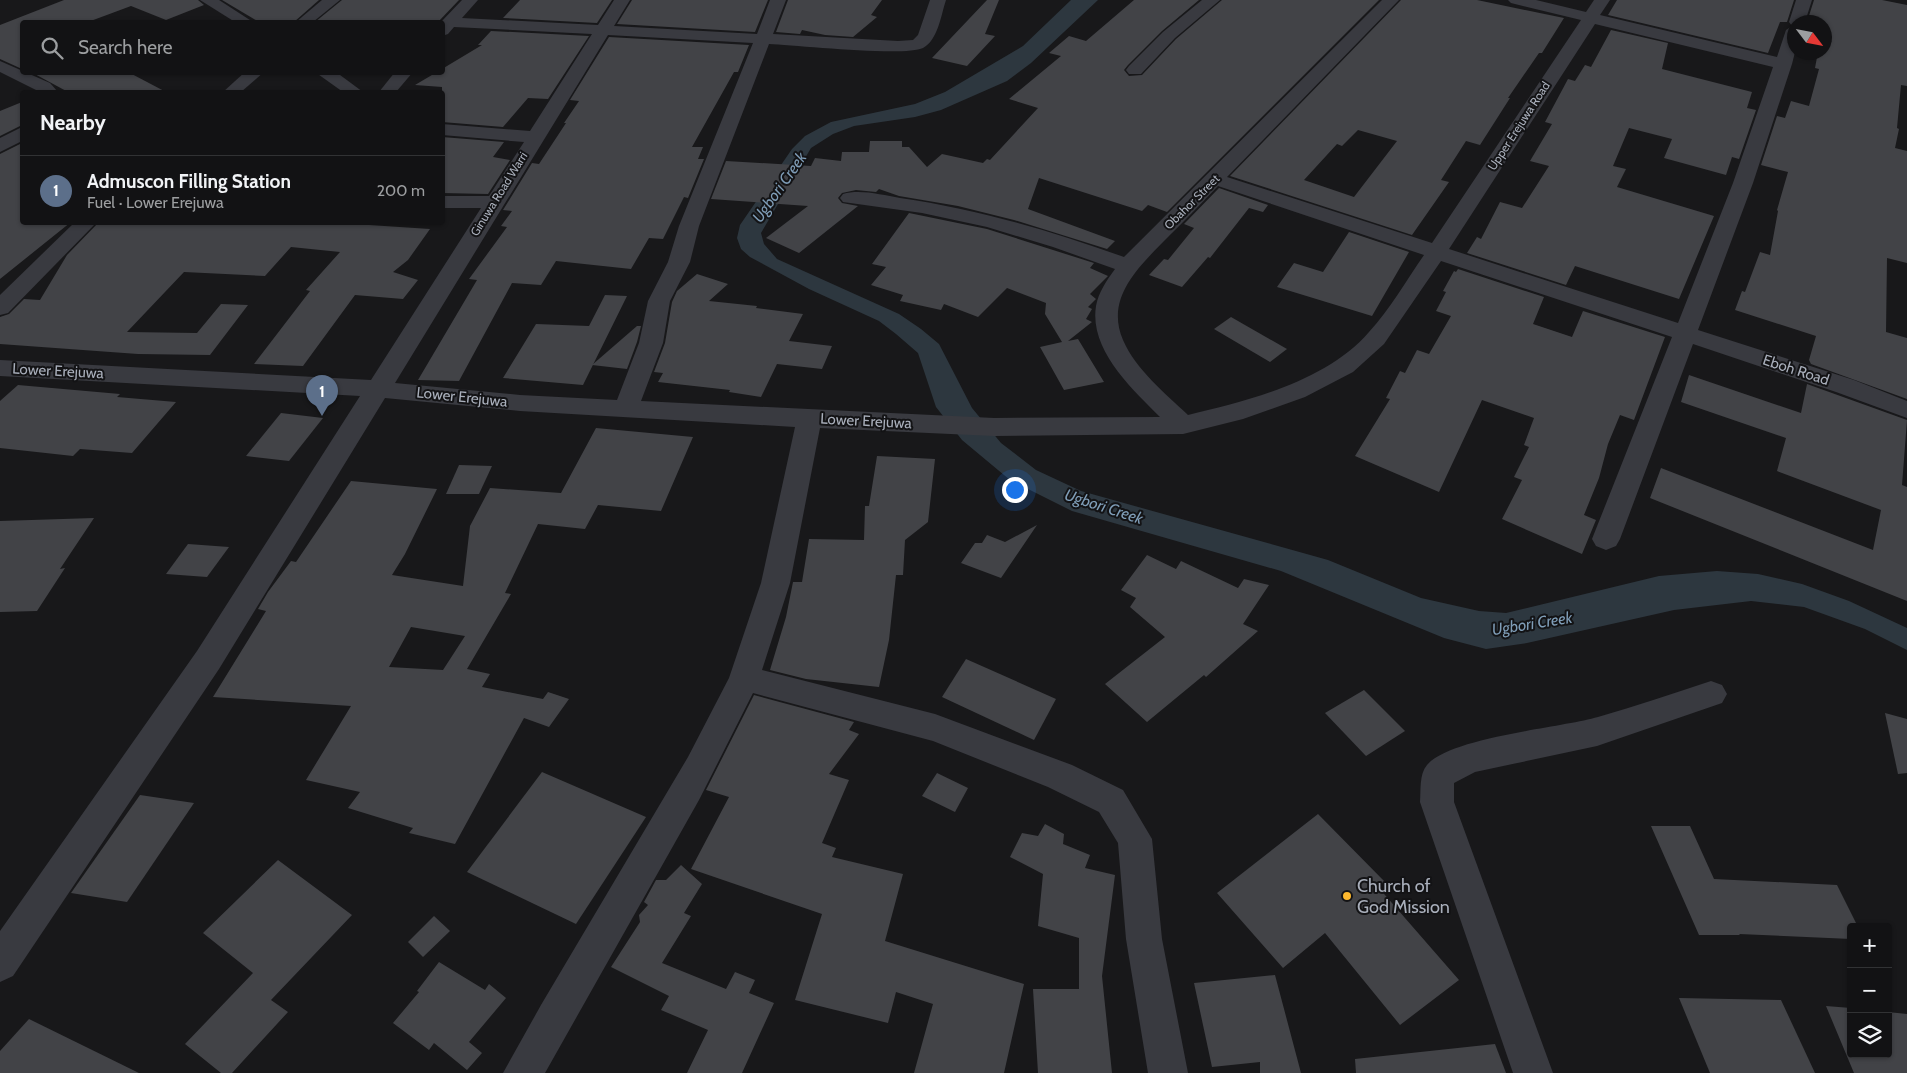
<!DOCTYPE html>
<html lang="en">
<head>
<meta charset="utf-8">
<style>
	body { margin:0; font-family:Cabin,sans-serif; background:#1f2022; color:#f1f3f6 }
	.controls { position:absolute; right:15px; bottom:15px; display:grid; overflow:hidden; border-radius:5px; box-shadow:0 1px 4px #0004 }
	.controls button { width:45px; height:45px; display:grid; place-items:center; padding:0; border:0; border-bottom:1px solid #313234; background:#121214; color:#f1f3f6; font:25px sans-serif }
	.compass { position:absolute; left:1787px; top:15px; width:45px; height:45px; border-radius:50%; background:#121214; box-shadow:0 1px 4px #0004; rotate:122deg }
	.you { position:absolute; left:1014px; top:489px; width:18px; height:18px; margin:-12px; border:4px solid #fff; border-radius:50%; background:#1a73e8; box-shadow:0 0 0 8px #1a73e833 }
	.badge { display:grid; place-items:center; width:32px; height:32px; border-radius:50%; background:#fdb82e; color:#fff; font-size:16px; font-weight:700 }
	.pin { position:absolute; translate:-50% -41px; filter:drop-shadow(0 1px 2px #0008) }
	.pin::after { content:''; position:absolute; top:26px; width:18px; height:15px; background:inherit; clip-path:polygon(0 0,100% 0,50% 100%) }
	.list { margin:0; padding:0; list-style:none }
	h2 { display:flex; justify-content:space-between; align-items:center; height:65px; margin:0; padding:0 20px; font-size:21px }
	h2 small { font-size:16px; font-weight:400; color:#9c9ea0 }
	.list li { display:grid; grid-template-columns:32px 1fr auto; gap:15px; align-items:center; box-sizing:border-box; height:70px; padding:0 20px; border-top:1px solid #313234 }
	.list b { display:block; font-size:19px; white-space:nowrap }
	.list p { margin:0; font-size:16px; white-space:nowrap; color:#9c9ea0 }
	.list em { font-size:16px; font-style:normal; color:#9c9ea0 }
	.icon { flex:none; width:28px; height:28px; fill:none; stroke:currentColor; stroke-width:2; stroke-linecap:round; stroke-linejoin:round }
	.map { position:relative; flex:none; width:1907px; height:1073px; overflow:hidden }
	.search { position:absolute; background:#121214; box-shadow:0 1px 4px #0004; left:20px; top:20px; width:425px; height:55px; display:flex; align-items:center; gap:12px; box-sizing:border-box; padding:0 18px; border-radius:5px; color:#9c9ea0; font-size:19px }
	.panel { position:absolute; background:#121214; box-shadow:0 1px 4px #0004; left:20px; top:90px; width:425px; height:135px; border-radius:5px }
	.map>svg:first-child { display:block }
</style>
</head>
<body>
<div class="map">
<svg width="1907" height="1073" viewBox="0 0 1907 1073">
	<rect width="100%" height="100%" fill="#18181a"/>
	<!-- water -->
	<polygon fill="#2d373f" points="1071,0 1098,0 1031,63 1007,81 941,110 915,117 854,126 833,134 811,148 761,233 764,244 777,259 899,314 921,329 939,344 972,408 1001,443 1036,470 1081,491 1328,560 1421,598 1479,611 1506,613 1659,576 1717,571 1758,574 1802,584 1849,601 1907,628 1907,650 1865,629 1804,607 1751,601 1674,610 1527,643 1486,649 1444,638 1281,571 1072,511 1010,480 962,440 936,407 918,353 896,334 879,321 809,289 750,257 741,249 737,238 740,225 792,149 805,136 831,122 915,104 945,92 1023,46"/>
	<!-- building -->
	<g fill="#424347" fill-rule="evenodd">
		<polygon points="64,0 198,0 204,5 166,20 131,6 88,22 22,22 22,69 0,59 0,25"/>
		<polygon points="222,0 319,0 294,22 259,22"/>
		<polygon points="342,0 459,0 438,22 315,22"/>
		<polygon points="520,0 612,0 597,23 503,18"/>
		<polygon points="632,0 768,0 755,32 617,24"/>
		<polygon points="788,0 882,0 871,15 877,17 853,37 825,35 802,30 800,34 776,32"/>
		<polygon points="987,0 999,0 985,34 995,36 967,66 932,58"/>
		<polygon points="1134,0 1199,0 1162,31 1128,65 1124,70 1129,76 1142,75 1176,39 1222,0 1379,0 1167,212 1148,205 1142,211 1039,178 1028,209 1115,241 1107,249 1014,220 958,206 899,196 879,189 876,192 856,190 842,193 838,198 842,203 858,206 799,253 766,238 808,206 711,199 726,161 811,166 815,158 841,161 842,152 869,152 870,141 902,141 902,147 909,147 927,167 942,154 983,163 987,159 990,160 1038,108 1009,99 1061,56 1049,53 1069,36 1086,41"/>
		<path d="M1401,0H1477L1564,18L1542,53H1539L1508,98H1510L1480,145L1466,141L1441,180L1449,182L1412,235L1230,176ZM1358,130L1397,141L1354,197L1304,180L1337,144L1342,146Z"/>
		<polygon points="1617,0 1794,0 1787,22 1780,22 1768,53 1608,15"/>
		<polygon points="1814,0 1882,0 1907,5 1907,86 1901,85 1897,128 1899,129 1895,148 1907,151 1907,263 1887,258 1886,332 1907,338 1907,399 1811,364 1809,360 1816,336 1735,310 1742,291 1745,292 1760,252 1770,255 1778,211 1777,210 1788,172 1761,165 1777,116 1785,118 1791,101 1809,106 1819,69 1815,68 1818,52 1824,52 1824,22 1807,22"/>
		<polygon points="1611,30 1668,43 1662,69 1752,92 1747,108 1756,110 1739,159 1732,157 1726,175 1664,158 1672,139 1629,128 1613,166 1626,169 1617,187 1714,216 1679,299 1575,266 1566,285 1467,253 1477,237 1481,239 1500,202 1522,208 1549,166 1530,161 1552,124 1545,122 1568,79 1575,81 1585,65 1591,67"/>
		<polygon points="491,31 589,36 548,99 528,98 503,127 442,122 442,87 415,85 437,72 442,72 442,69 482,45 478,45"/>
		<polygon points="609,37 749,45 738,72 734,72 692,147 703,147 698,159 704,159 688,198 684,197 663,239 649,238 631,269 556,261 541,285 512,283 459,381 418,380 477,280 469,279 507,227 501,226 512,211 503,210 532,163 539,164 566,123 564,123 579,101 570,100"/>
		<polygon points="31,72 128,72 166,92 68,92"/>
		<polygon points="22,102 22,125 0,136 0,111"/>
		<polygon points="442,137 504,142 493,157 510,160 488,194 442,193"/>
		<polygon points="22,143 22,222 71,222 0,279 0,154"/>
		<polygon points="1219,188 1268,205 1263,212 1249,208 1210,258 1208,257 1182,287 1149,275 1164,259 1168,260 1194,228 1184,224"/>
		<polygon points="909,213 987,229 1094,263 1090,268 1108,276 1090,294 1096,299 1088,307 1092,309 1086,319 1092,322 1068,341 1078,339 1104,382 1064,390 1040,347 1062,342 1045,314 1046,303 1007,288 978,317 944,304 941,310 900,301 903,295 871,285 886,267 872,264"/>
		<polygon points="99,222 355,222 354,224 430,229 408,260 393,272 418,280 403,299 355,295 303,366 254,364 310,291 306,290 340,252 291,247 265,276 184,272 127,332 197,333 221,304 248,305 210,355 138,354 0,344 0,317 9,314 24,299 40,300 67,255"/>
		<polygon points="1349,232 1409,252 1372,316 1277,287 1294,263 1323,272"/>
		<polygon points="1458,269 1544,297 1533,324 1572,337 1583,311 1665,337 1634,420 1620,415 1608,444 1599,478 1584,515 1596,520 1582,554 1502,519 1522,480 1514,477 1529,447 1524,445 1534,418 1482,400 1439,492 1355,456 1390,399 1386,398 1400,371 1405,373 1417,350 1429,354 1451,316 1436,311 1446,292 1443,291 1454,271 1456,272"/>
		<polygon points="697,274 728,284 709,301 757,306 756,308 803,314 789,341 832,346 822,369 777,364 761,397 729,392 730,390 658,382 663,373 654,372 665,343 672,302 677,291"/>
		<polygon points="605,295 627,296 583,385 503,378 536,324 589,326"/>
		<polygon points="1231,317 1287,349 1270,362 1214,329"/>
		<polygon points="637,326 641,326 637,342 627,369 592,365"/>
		<polygon points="1689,375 1801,413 1807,384 1907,420 1902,485 1907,487 1907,601 1650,498 1661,468 1873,550 1881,510 1777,471 1786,438 1681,402"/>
		<polygon points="18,385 120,394 117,397 176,402 132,453 80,449 73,456 0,448 0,401"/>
		<polygon points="281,413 323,418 289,461 246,456"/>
		<path d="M596,428L693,437L661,511L598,505L585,529L538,524L505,593L511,594L467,669L490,674L482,687L543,699L548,692L569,699L549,727L524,718L455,844L409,833L413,828L348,808L360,792L306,780L351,706L213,697L266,611L258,609L268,592L291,561L296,562L351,481L437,489L405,554L392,575L463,586L470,526L490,488L561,493ZM411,627L465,636L443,670L389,667Z"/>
		<polygon points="877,456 935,459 928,522 905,540 903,575 896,575 889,640 879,687 806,679 770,670 786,617 793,582 802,582 809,539 864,540 865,506 869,506"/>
		<polygon points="459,465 492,466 479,494 446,494"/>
		<polygon points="94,518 60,569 65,568 37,611 0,612 0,521"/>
		<polygon points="1037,525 1001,578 961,563 975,543 982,543 987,535 1005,542"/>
		<polygon points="188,544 229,547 207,577 166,574"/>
		<polygon points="1147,555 1176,569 1181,561 1238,588 1244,579 1269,585 1243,624 1258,631 1206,677 1204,675 1147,722 1105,684 1165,637 1130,607 1136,598 1121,590"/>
		<polygon points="966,659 1056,699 1034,740 942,697"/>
		<polygon points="1364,690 1405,731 1366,756 1325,713"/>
		<polygon points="754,695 854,722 849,730 859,734 829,774 849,780 822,843 836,848 832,857 903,874 885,941 1024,984 1004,1073 914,1073 933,1004 896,992 888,1023 795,1000 822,914 691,869 729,797 706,790"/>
		<polygon points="1885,713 1907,719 1907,773 1898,774"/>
		<polygon points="542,772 646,817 576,924 467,872"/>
		<polygon points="937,773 968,788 955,812 922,796"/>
		<polygon points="140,795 194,803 127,902 71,893"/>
		<polygon points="1318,814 1385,882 1378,887 1459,980 1400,1025 1325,933 1283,968 1217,893"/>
		<polygon points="1045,824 1064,834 1063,844 1090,855 1085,868 1115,875 1102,976 1112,1073 1038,1073 1033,989 1079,989 1079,938 1038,926 1043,874 1010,857 1022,833 1038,836"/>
		<polygon points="1651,826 1690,826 1714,879 1837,885 1858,927 1851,927 1851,939 1739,934 1740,935 1699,935"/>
		<polygon points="278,860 352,915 271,1000 288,1012 232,1073 221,1073 185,1044 253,973 203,933"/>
		<polygon points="681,865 702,884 684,913 691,916 662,963 726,989 735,972 755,980 749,993 774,1003 742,1073 687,1073 708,1030 661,1010 669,996 611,967 640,922 639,915 648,905 644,902 656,880 666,880"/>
		<polygon points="434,916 450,931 423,957 408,942"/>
		<polygon points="439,962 485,990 489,984 506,998 469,1042 482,1053 467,1070 434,1043 429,1050 393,1023 419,992 417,991"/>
		<polygon points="1275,975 1301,1073 1260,1073 1260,1062 1212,1067 1194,983"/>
		<polygon points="1679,998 1781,1000 1815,1073 1710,1073"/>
		<polygon points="1826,1006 1851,1008 1851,1054 1888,1054 1888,1012 1907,1014 1907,1073 1854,1073"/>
		<polygon points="29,1019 139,1073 0,1073 0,1051"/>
		<polygon points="1495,1044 1506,1073 1356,1073 1355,1059"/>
	</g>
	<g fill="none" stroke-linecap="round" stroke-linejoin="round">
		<!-- minor -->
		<g fill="#393a40" fill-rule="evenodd">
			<polygon points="200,0 219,0 253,22 235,22"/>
			<polygon points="322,0 340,0 313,22 296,22"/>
			<path d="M462,0H478L462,18L598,25L614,0H630L614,26L757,34L770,0H786L773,34L898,41L913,40L918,35L930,0H946C941,15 938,40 923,48C904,57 796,45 769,44L699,226L690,262L670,301L663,343L641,401L994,418L1160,417C1132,389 1089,350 1096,306C1098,293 1107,280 1115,269L1053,247L987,227L922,213L843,202L840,198L843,194C860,189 882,195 900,198C977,209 1051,231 1124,257L1382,0H1399L1227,177L1432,243L1581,20L1511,3L1508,0H1536L1586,12L1594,0H1610L1600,15L1777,57L1786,30L1792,26L1789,22L1796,0H1812L1805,22H1794L1795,52L1792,64L1753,183L1698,330L1854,380L1907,401V418L1836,392L1693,344L1620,539L1616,546L1606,550L1596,546L1592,539L1672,337L1441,261L1384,344L1353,372L1305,397L1243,419L1183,434L994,436L820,428L790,583L762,670L935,714L1072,765L1123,790L1152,839L1162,939L1188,1073H1148L1126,939L1118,843L1099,812L1048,787L933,741L753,693L699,800L545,1073H503L541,1005L688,757L729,678L761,583L795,427L520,411L385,398L219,669L13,976L0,982V931L197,651L360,396L0,376V360L371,380L481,208H442V196H489L524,142L442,135V124L530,131L592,34L454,27L448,34L442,36L441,22ZM1595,24L1773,67L1733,183L1678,323L1449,249ZM608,35L753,43L679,226L668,262L648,301L639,343L617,400L520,395L395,383ZM1218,186L1424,255C1406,281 1390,309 1369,332C1327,381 1248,401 1188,415C1165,393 1136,370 1123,340C1104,296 1142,264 1169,236C1186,219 1202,203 1218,186Z"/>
			<polygon points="1202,0 1220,0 1175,38 1141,74 1129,74 1126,70 1129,66 1163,32"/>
			<polygon points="0,61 50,83 58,92 40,92 0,72"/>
			<polygon points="245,72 264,72 241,92 223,92"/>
			<polygon points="315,72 336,72 363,92 343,92"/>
			<polygon points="395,72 413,72 396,92 379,92"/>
			<polygon points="22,127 22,141 0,152 0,138"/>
			<polygon points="75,222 97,222 8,313 0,315 0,295"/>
			<path d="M1711,681L1722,685L1727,694L1722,703L1597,746L1475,772L1454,783V802L1553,1073H1513L1420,802C1421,791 1419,774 1427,765C1451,737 1560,728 1598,717C1636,706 1674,693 1711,681Z"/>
		</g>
	</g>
	<!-- markers -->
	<circle fill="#fdb82e" stroke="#131315" stroke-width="2" cx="1347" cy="896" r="5"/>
	<g text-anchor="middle" stroke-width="4" stroke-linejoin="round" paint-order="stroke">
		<!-- far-street labels -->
		<g font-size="12" fill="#a9afbb" stroke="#131315">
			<text transform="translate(1519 126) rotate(-57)" y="4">Upper Erejuwa Road</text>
			<text transform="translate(499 194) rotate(-58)" y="4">Ginuwa Road Warri</text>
			<text transform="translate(1192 202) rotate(-45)" y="4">Obahor Street</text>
		</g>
		<!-- street labels -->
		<g font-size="15" fill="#a9afbb" stroke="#131315">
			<text transform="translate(1796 370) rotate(18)" y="5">Eboh Road</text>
			<text transform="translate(58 371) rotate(3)" y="5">Lower Erejuwa</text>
			<text transform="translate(462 397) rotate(6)" y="5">Lower Erejuwa</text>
			<text transform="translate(866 421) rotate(3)" y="5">Lower Erejuwa</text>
		</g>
		<!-- water labels -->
		<g font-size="16" font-style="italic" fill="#7f9db7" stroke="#131315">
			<text transform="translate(779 187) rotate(-55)" y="6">Ugbori Creek</text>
			<text transform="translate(1104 506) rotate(18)" y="6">Ugbori Creek</text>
			<text transform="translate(1532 623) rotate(-9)" y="6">Ugbori Creek</text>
		</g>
		<!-- near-poi labels -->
		<g font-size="18" fill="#a9afbb" stroke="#131315" text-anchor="start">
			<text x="1357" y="892">Church of<tspan x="1357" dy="21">God Mission</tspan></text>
		</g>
	</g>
</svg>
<div class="controls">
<button>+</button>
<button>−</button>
<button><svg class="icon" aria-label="layers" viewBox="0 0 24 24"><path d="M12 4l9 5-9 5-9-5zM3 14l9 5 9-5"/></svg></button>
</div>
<svg class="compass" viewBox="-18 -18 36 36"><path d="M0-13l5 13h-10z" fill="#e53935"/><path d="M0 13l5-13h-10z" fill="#9c9ea0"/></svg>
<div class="you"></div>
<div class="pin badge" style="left:322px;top:416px;background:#5c6f8a">1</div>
<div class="search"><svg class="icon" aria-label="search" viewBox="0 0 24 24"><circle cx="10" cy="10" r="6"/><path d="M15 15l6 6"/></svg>Search here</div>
<section class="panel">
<h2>Nearby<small></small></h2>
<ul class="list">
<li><span class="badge" style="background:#5c6f8a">1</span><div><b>Admuscon Filling Station</b><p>Fuel · Lower Erejuwa</p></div><em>200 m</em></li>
</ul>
</section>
</div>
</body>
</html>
